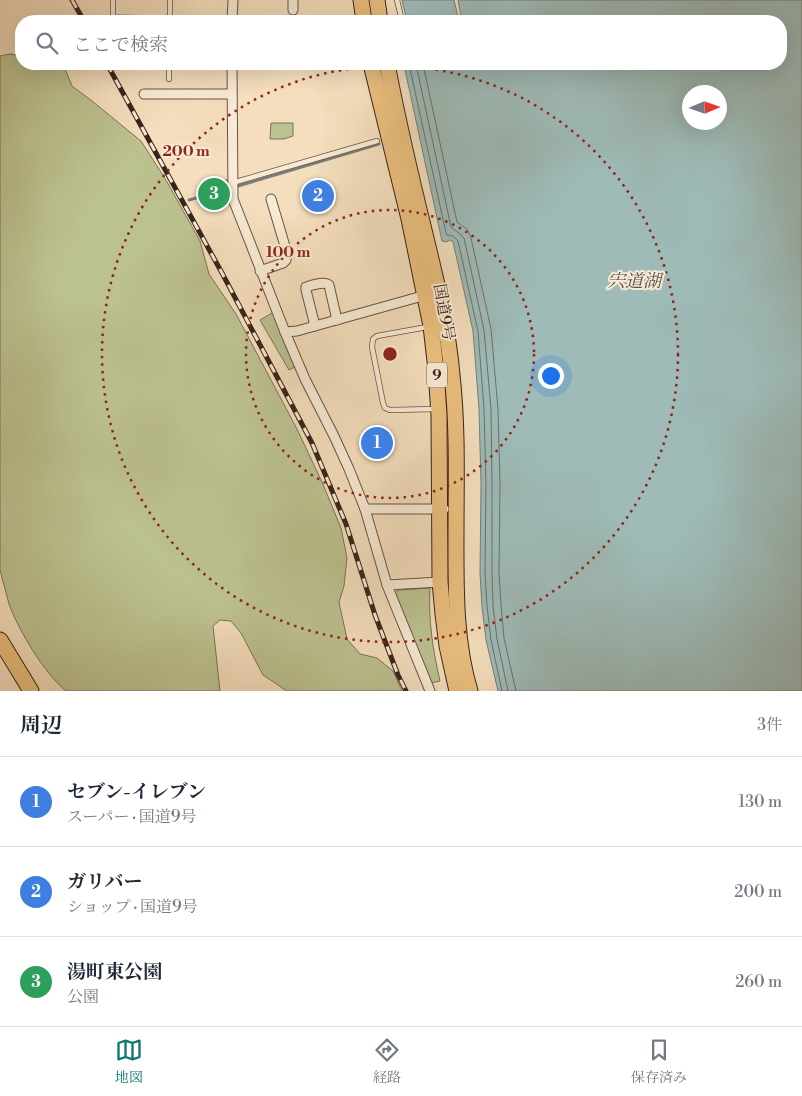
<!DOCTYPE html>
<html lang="ja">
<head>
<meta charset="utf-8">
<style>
	body { margin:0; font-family:"Libre Bodoni","Noto Serif JP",serif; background:#f6f6f7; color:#1f2937 }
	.compass { position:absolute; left:682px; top:85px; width:45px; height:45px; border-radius:50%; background:#fff; box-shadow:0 5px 20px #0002; rotate:88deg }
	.you { position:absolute; left:550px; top:375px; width:18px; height:18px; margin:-12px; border:4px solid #fff; border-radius:50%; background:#1a73e8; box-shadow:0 0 0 8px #1a73e833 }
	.badge { display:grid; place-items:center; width:32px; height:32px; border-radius:50%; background:#0f766e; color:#fff; font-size:16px; font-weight:700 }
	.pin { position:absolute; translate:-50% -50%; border:2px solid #fff; box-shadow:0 1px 5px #0006 }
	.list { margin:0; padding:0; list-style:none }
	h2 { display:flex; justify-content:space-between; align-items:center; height:65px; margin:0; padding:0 20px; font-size:21px }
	h2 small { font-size:16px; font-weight:400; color:#747a83 }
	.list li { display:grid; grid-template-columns:32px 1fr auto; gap:15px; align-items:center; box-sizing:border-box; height:90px; padding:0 20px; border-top:1px solid #e0e1e3 }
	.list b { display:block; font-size:19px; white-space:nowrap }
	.list p { margin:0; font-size:16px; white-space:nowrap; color:#747a83 }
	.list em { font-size:16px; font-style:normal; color:#747a83 }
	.icon { flex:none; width:28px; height:28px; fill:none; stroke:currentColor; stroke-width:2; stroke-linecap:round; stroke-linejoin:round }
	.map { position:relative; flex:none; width:802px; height:691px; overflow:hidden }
	.search { position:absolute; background:#fff; box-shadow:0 5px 20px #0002; left:15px; right:15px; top:15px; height:55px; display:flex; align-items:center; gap:12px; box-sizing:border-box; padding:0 18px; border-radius:20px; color:#747a83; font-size:19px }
	.sheet { height:335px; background:#fff }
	nav { display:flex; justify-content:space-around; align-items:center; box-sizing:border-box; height:70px; border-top:1px solid #e0e1e3; background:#fff; font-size:14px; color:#747a83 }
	nav a { display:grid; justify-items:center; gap:2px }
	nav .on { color:#0f766e }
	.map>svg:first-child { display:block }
</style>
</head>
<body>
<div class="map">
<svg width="802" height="691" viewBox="0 0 802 691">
	<rect width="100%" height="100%" fill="#f4debd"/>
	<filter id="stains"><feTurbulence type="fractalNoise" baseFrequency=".004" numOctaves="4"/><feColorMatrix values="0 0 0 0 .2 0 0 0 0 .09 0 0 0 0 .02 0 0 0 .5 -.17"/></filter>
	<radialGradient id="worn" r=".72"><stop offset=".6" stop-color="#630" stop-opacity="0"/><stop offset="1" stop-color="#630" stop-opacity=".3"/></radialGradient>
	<!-- green -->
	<g fill="#bcc190" stroke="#7a7256">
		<path d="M10,54L21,56V64H63L72,86L92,101L141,141L166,180L200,241L209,274L236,314L297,429L322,482L341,528L347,558L344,586L339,602L347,639L360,654L377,658L393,671L402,691H287L263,675L241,633L231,621L220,620L213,626L220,691H66C44,673 19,631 9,604C6,593 3,581 0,570V56Z"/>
		<polygon points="271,123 293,123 293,136 284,139 270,139"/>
		<polygon points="227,180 228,192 200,205 197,199 205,196 204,181"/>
		<polygon points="274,312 295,367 289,370 260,320"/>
		<path d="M430,588C428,620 433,650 440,681L431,683L394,594L398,590Z"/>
	</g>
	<!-- water -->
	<g fill="#9ebbb8" stroke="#767f79" fill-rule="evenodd">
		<polygon points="402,0 454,0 459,21 407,21"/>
		<path d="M458,0H802V691H498L486,640L482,607L480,573L481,484L479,409L473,331L453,242L450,240L446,242L442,241L404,65L405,64H781V21H462ZM690,92H720V122H690Z"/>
	</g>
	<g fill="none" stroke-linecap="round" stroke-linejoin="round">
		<!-- shore -->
		<g stroke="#6c706a" stroke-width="1">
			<polyline points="409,64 446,233 447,235 453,236 458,241 478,331 484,409 486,484 485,573 487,606 491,640 502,691"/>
			<polyline points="416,64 451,227 460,234 464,238 484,330 491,409 492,484 492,573 493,606 497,639 508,691"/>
			<polyline points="423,64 457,222 467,229 471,238 491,329 498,409 500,484 499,573 501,605 504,638 516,691"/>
		</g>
		<!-- stream -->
		<g stroke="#767f79" stroke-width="3">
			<polyline points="118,16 165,17"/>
			<polyline points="175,17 228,18"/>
			<polyline points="238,18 350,20"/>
			<polyline points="238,186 379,144"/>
			<polyline points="189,200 228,189"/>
		</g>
		<!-- lane casing -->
		<g stroke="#685244" stroke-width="6">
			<g id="lane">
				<polyline points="397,0 402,21"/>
				<polyline points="113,16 113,0"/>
				<polyline points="170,21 170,0"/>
				<polyline points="169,79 169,64"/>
				<polyline points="232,183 377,141"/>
				<polyline points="427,327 377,336 373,339 372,347 383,403 385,408 390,410 437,409"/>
			</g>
		</g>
		<!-- street casing -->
		<g stroke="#685244" stroke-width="11">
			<g id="street">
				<polyline points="293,10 293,0"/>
				<polyline points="232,21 233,0"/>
				<polyline points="232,64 233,199 285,332 297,331 426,295"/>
				<polyline points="144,94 231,94"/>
				<polyline points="260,271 283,263 286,260 287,253 271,199"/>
				<path d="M315,326L306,290V287C313,285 324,281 329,285L337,320"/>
				<polyline points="285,332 305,379 334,436 349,469 365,509"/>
				<polyline points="387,585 440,582"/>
				<polyline points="430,691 387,585 365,509 444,509"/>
			</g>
		</g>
		<!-- highway casing -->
		<g stroke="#39241b" stroke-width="17">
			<g id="highway">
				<polyline points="361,0 364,21"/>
				<polyline points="377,0 380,21"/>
				<polyline points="371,64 409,219 431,326 436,370 439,415 440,582 443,614 447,646 457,691"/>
				<path d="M387,64C398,121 411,177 425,234C436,280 448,327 452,375C458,428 456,483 456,537C456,588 455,642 470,691"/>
				<polyline points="0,640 31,691"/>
			</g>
		</g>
		<!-- lane -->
		<use href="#lane" stroke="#f8ead4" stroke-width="4.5"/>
		<!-- street -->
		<use href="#street" stroke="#f8ead4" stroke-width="9"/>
		<!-- highway -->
		<use href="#highway" stroke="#eabf7e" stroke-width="15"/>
		<!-- rail casing -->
		<g stroke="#39241b" stroke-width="5">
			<g id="rail">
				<polyline points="72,0 84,21"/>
				<polyline points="107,64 222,273 312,443 346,524 375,615 398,675 406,691"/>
			</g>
		</g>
		<!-- rail -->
		<use href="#rail" stroke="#f8ead4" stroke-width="3" stroke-dasharray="9" stroke-linecap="butt"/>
	</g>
	<!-- distance rings -->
	<g fill="none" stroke="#8f2418" stroke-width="2.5" stroke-dasharray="2.5 5">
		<circle cx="390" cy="354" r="144"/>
		<circle cx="390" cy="354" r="288"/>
	</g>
	<g text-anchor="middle" stroke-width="4" stroke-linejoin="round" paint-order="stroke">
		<!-- shield labels -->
		<rect fill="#f8ead4" stroke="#725f52" stroke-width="1" x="427" y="362.5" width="20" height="25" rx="4"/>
		<g font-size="15" font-weight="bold" fill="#39241b">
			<text x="437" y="380">9</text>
		</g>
		<!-- street labels -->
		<g font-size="16" fill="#39241b" stroke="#f8ead4">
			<text transform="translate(445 312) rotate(80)" y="6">国道9号</text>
		</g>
		<!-- water labels -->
		<g font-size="18" font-style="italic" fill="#57514a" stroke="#f8ead4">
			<text x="634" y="287">宍道湖</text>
		</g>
	</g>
	<circle cx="390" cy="354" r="8" fill="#8f2418" stroke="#f8ead4" stroke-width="2.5"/>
	<g font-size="15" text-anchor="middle" font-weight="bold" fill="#8f2418" stroke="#f8ead4" stroke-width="4" stroke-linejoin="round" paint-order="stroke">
		<text x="186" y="156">200 m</text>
		<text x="288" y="257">100 m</text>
	</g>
	<rect width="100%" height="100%" filter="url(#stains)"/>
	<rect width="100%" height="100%" fill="url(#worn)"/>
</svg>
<svg class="compass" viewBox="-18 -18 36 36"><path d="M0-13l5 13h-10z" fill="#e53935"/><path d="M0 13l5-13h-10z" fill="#747a83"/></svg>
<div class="you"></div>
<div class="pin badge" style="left:377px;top:443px;background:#3f7fe0">1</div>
<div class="pin badge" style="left:318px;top:196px;background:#3f7fe0">2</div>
<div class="pin badge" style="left:214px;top:194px;background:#2e9e5b">3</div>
<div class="search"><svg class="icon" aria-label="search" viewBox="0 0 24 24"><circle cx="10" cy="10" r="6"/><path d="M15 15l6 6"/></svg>ここで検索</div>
</div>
<section class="sheet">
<h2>周辺<small>3件</small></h2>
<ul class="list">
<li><span class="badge" style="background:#3f7fe0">1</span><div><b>セブン-イレブン</b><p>スーパー · 国道9号</p></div><em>130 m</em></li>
<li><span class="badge" style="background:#3f7fe0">2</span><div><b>ガリバー</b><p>ショップ · 国道9号</p></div><em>200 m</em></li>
<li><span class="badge" style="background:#2e9e5b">3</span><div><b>湯町東公園</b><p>公園</p></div><em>260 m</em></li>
</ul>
</section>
<nav>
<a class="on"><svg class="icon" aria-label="map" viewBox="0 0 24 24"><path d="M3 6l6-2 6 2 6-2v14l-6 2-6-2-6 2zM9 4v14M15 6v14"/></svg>地図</a>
<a><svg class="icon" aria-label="directions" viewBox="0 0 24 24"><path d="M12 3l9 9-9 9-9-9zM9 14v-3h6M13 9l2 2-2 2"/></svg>経路</a>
<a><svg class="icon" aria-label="saved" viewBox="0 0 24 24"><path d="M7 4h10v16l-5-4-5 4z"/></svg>保存済み</a>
</nav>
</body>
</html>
